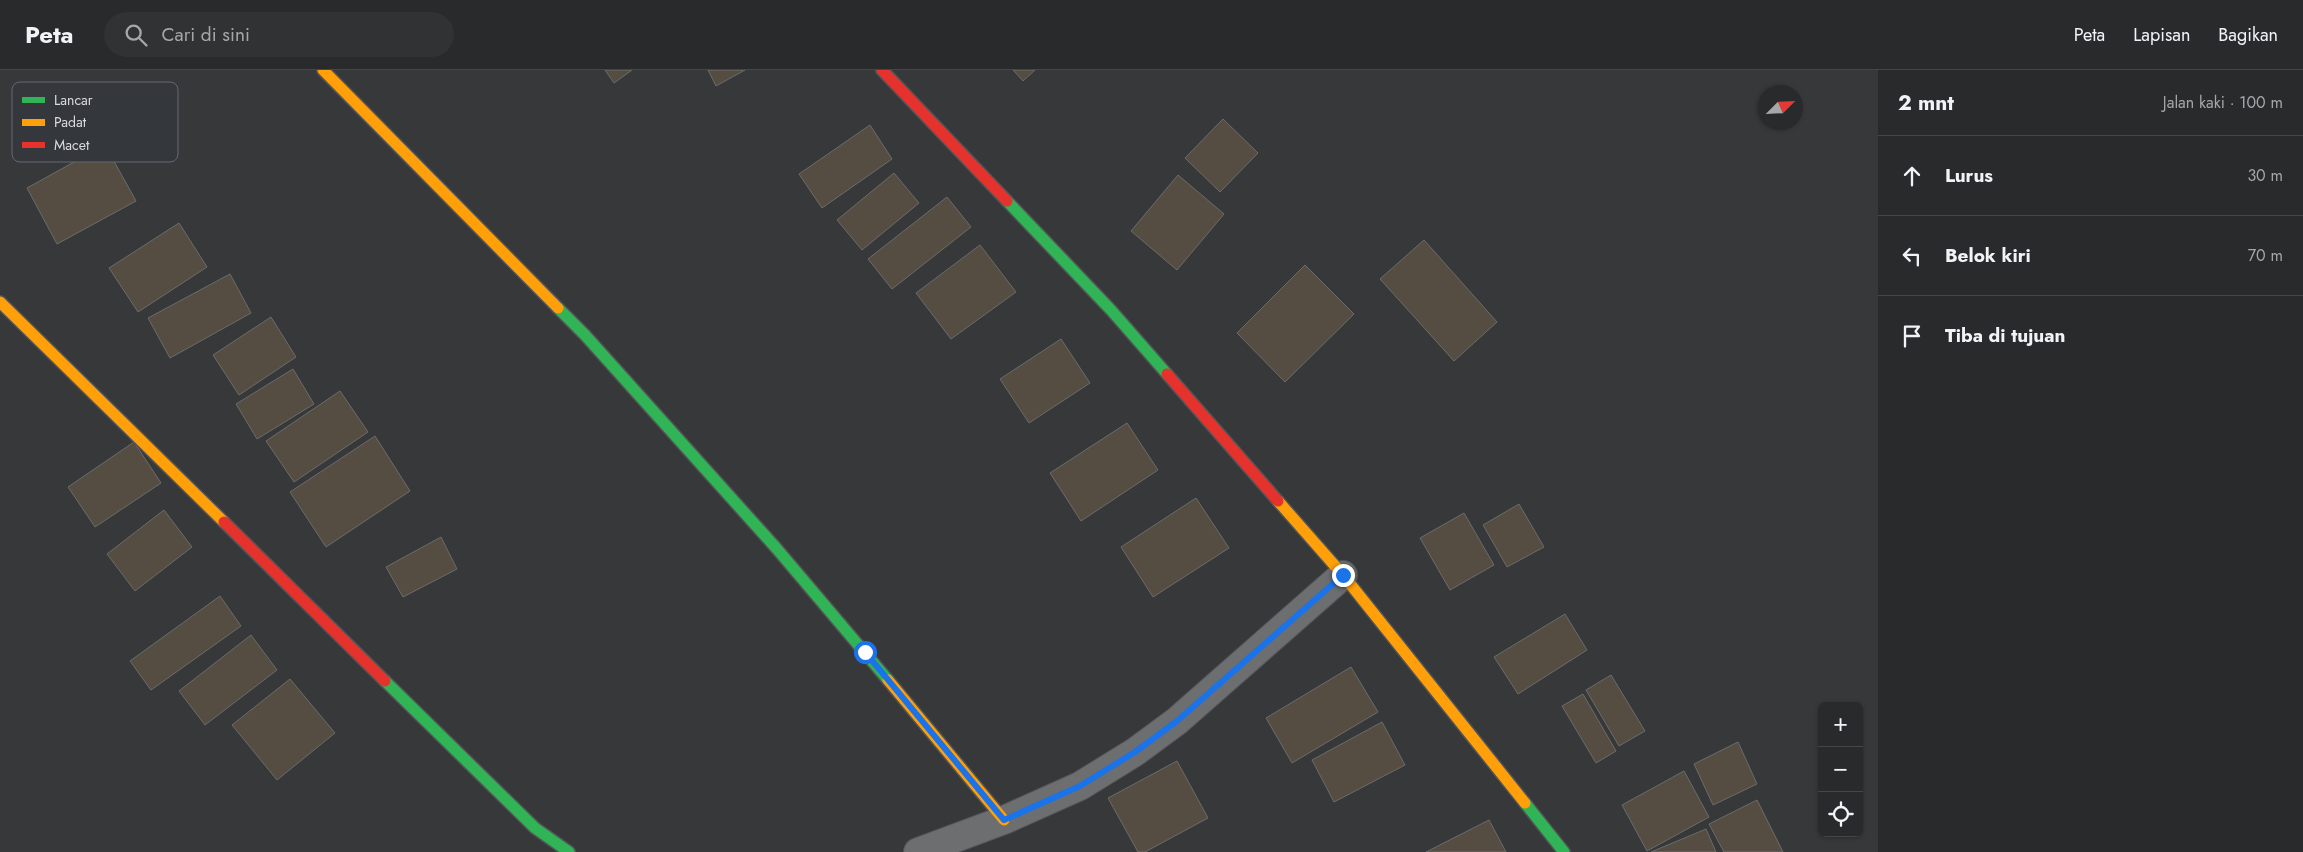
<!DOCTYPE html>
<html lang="id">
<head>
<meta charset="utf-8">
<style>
	body { margin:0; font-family:Jost,sans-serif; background:#303234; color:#f1f3f6 }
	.controls { position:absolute; right:15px; bottom:15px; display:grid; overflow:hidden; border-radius:8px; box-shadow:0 1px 4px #0004 }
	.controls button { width:45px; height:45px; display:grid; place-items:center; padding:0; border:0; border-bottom:1px solid #444648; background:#282a2c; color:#f1f3f6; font:25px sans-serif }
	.compass { position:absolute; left:1758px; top:15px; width:45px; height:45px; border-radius:50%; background:#282a2c; box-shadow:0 1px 4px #0004; rotate:66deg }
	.stop { position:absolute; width:15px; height:15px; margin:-11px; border:4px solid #1a73e8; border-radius:50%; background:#fff }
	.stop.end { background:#1a73e8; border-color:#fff; box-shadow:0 1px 5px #0008 }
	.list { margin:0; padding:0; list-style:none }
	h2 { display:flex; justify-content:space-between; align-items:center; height:65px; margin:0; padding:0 20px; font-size:21px }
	h2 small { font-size:16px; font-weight:400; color:#a5a7a9 }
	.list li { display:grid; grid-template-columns:32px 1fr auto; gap:15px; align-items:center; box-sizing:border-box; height:80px; padding:0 20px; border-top:1px solid #444648 }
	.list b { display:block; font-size:19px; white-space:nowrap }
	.list em { font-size:16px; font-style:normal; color:#a5a7a9 }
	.icon { flex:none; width:28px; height:28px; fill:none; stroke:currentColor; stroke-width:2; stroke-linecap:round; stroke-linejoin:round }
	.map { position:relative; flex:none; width:1878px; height:782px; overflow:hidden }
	header { display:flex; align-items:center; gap:30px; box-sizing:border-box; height:70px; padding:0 25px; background:#282a2c; border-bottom:1px solid #444648 }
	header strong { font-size:24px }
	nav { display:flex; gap:28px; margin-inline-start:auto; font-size:18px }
	.search { width:350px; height:45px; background:#303234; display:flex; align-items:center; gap:12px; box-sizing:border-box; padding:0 18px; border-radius:28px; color:#a5a7a9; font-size:19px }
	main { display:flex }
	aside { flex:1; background:#282a2c }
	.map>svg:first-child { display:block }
</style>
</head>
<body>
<header>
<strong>Peta</strong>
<div class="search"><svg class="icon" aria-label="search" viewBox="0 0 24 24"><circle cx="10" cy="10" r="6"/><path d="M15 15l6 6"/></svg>Cari di sini</div>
<nav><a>Peta</a><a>Lapisan</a><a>Bagikan</a></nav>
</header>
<main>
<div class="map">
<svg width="1878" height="782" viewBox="0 0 1878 782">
	<rect width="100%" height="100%" fill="#36383a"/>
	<!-- building -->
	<g fill="#554c42" stroke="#6c6c6c">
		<polygon points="605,0 632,0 614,13"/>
		<polygon points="708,0 745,0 716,16"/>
		<polygon points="1013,0 1035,0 1023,11"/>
		<polygon points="1223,49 1258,83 1220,122 1185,88"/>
		<polygon points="870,55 892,89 822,138 799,104"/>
		<polygon points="105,75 136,131 57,174 27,118"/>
		<polygon points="894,103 919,133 862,180 837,150"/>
		<polygon points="1178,105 1224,144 1177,200 1131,161"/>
		<polygon points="947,127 971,157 892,219 868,189"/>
		<polygon points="179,153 207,197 138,242 109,198"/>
		<polygon points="1424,170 1497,252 1454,291 1380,209"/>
		<polygon points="980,175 1016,222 951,269 916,223"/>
		<polygon points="1305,195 1354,244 1285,312 1237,263"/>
		<polygon points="230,204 251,243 170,288 148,248"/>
		<polygon points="271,247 296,287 239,325 213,285"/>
		<polygon points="1061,269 1090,313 1029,353 1000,309"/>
		<polygon points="293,299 314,334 257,369 236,334"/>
		<polygon points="340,321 368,362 294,412 266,371"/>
		<polygon points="1127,353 1158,400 1081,451 1050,403"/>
		<polygon points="375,366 410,421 326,477 290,422"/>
		<polygon points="134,372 161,413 95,457 68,417"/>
		<polygon points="1196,428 1229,478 1153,527 1121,477"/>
		<polygon points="1519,434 1544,477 1507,497 1483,455"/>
		<polygon points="164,440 192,477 135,521 107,484"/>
		<polygon points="1464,443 1494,495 1450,520 1420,468"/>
		<polygon points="441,467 457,499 403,527 386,497"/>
		<polygon points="220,526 241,556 151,620 130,591"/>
		<polygon points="1565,544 1587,580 1518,624 1494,587"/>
		<polygon points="251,565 277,600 205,655 179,621"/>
		<polygon points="1351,597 1378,642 1292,693 1266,648"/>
		<polygon points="1611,605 1645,661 1619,676 1586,620"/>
		<polygon points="290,609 335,663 277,710 232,655"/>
		<polygon points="1583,624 1616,681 1596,693 1562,636"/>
		<polygon points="1382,652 1405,695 1334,732 1312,690"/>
		<polygon points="1738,672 1757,714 1713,735 1694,694"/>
		<polygon points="1177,691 1208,748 1145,782 1138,782 1108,728"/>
		<polygon points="1684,701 1709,747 1647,781 1622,735"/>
		<polygon points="1757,730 1783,782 1724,782 1709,754"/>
		<polygon points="1489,750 1506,782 1426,782"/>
		<polygon points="1706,759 1716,782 1651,782"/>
	</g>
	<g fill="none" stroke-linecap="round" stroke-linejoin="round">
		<!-- street casing -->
		<g stroke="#535457" stroke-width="30">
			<polyline id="street" points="918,782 1004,750 1080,716 1135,682 1177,651 1343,505"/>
		</g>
		<!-- fast casing -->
		<g stroke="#535457" stroke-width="14">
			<g id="fast">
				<polyline points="1007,131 1111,240 1167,304"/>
				<polyline points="558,238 585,265 777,479 888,610"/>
				<polyline points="385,611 535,758 569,782"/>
				<polyline points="1525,733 1564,782"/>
			</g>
		</g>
		<!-- slow casing -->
		<g stroke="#535457" stroke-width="14">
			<g id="slow">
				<polyline points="323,0 558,238"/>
				<polyline points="0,232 224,452"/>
				<polyline points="1278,431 1343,505 1525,733"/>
				<polyline points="888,610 1004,750"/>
			</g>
		</g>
		<!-- jam casing -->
		<g stroke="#535457" stroke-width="14">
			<g id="jam">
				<polyline points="882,0 1007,131"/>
				<polyline points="1167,304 1278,431"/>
				<polyline points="224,452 385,611"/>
			</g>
		</g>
		<!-- street -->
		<use href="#street" stroke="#6c6e70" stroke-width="28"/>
		<!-- fast -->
		<use href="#fast" stroke="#30b455" stroke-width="11"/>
		<!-- slow -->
		<use href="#slow" stroke="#ff9f0a" stroke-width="11"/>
		<!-- jam -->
		<use href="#jam" stroke="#e5322d" stroke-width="11"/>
	</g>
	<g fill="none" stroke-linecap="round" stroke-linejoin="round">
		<!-- route -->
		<polyline stroke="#1a73e8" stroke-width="6" points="865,582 1004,750 1080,716 1135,682 1177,651 1343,505"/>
	</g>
	<!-- legend -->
	<rect x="12" y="12" width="166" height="80" rx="8" fill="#34373c" stroke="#66686d" stroke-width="1"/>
	<rect x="22" y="27" width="23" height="6" fill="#30b455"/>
	<rect x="22" y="49" width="23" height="7" fill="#ff9f0a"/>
	<rect x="22" y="72" width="23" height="6" fill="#e5322d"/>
	<g font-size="14" fill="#d9dbde">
		<text x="54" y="35">Lancar</text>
		<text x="54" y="57">Padat</text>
		<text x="54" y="80">Macet</text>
	</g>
</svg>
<div class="controls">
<button>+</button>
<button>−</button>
<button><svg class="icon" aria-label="locate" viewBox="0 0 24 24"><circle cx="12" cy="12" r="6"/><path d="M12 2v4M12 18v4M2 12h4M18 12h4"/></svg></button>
</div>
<svg class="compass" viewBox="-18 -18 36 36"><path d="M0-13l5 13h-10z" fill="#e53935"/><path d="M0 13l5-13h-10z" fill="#a5a7a9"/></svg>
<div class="stop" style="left:865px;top:582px"></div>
<div class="stop end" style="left:1343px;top:505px"></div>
</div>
<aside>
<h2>2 mnt<small>Jalan kaki · 100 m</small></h2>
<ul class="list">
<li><svg class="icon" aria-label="ahead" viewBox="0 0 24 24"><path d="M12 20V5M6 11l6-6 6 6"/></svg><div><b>Lurus</b></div><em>30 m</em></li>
<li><svg class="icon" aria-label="left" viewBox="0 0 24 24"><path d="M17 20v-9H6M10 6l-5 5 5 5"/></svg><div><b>Belok kiri</b></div><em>70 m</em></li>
<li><svg class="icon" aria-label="arrive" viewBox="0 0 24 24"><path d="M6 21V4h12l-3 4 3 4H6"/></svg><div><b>Tiba di tujuan</b></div></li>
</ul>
</aside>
</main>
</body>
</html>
